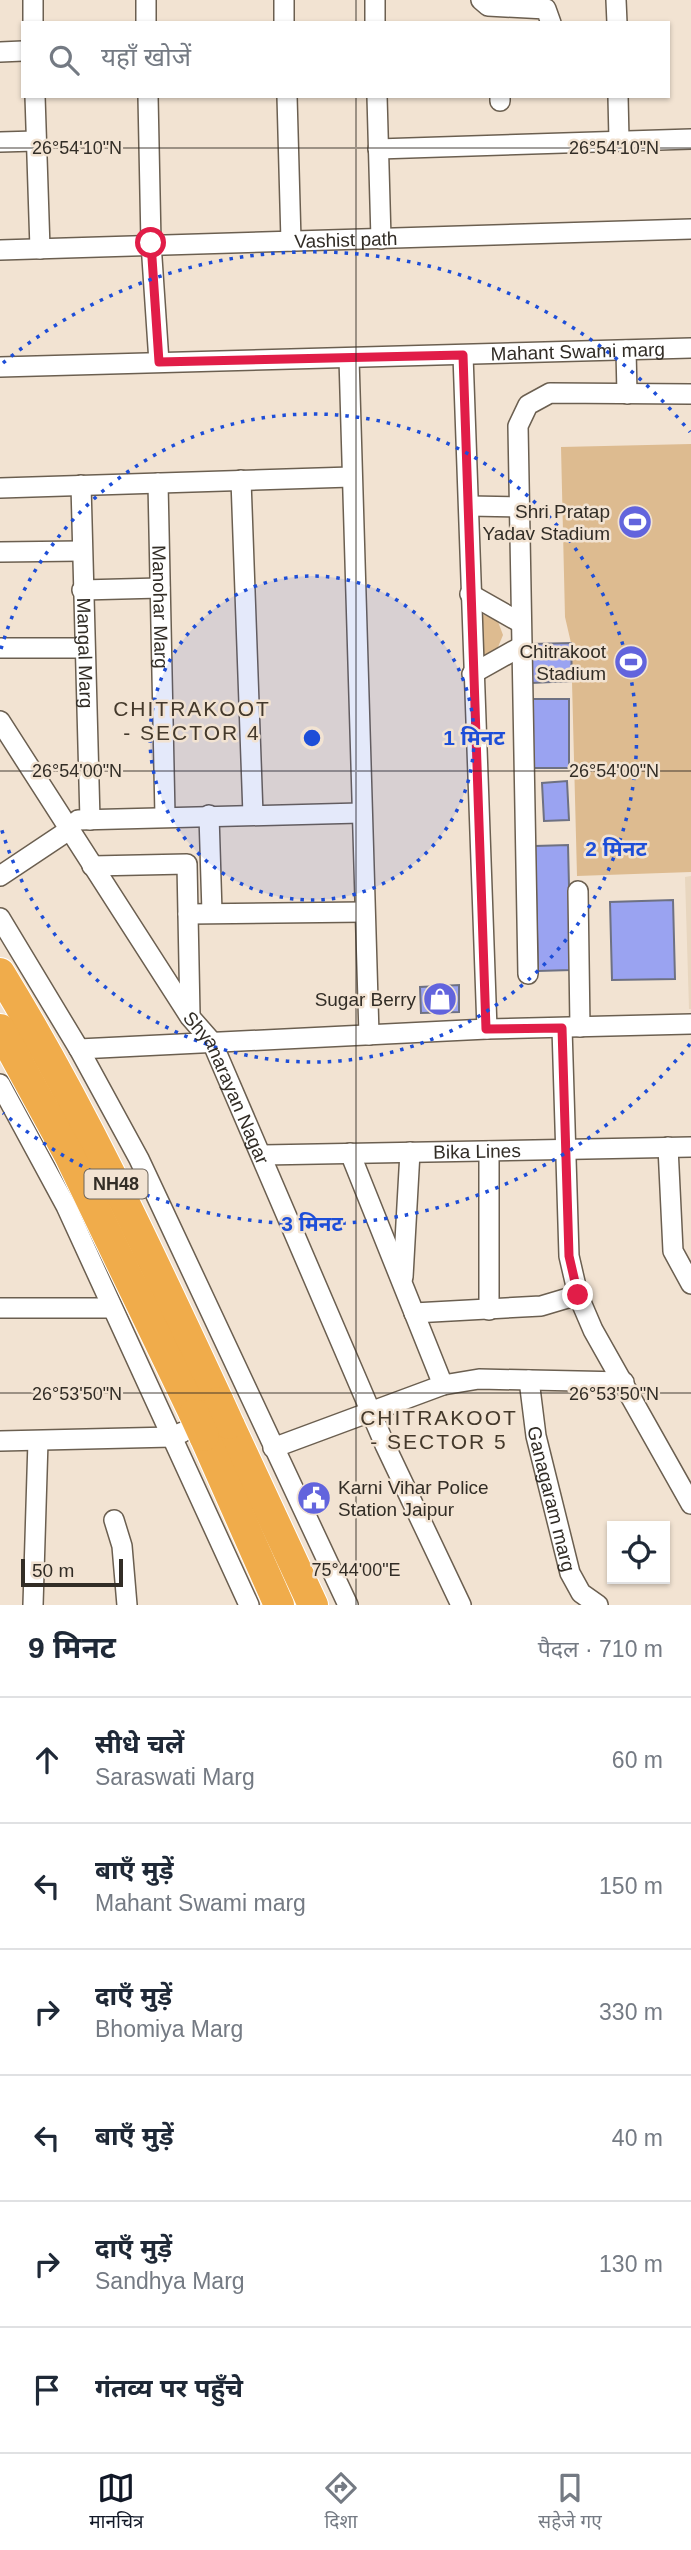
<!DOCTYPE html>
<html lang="hi">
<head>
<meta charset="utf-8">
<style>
	body { margin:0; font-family:Helvetica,"Noto Sans Devanagari",sans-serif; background:#f2f2f3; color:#1f2937 }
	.controls { position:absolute; right:21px; bottom:21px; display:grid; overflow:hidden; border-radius:0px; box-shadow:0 2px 5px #0004 }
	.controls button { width:63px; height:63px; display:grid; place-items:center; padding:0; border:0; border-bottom:2px solid #e0e1e3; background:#fff; color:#1f2937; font:35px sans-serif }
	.scale { position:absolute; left:21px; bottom:18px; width:102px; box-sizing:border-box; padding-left:7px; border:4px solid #322d26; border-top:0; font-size:19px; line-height:24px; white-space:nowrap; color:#322d26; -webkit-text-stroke:5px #f2e3d2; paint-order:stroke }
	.stop { position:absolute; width:21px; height:21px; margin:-16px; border:5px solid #e11d48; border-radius:50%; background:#fff }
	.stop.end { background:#e11d48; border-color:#fff; box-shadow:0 2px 7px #0008 }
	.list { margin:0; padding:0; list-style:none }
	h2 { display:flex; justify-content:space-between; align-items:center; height:91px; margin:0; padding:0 28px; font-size:30px }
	h2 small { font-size:23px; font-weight:400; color:#747a83 }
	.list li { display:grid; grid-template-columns:46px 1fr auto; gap:21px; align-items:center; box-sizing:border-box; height:126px; padding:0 28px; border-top:2px solid #e0e1e3 }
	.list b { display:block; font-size:26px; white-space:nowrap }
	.list p { margin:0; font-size:23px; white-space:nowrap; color:#747a83 }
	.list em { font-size:23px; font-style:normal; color:#747a83 }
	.icon { flex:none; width:38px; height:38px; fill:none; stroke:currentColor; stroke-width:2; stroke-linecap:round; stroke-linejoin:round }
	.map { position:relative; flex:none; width:691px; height:1605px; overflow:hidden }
	.search { position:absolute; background:#fff; box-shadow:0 2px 5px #0004; left:21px; right:21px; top:21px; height:77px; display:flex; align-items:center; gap:18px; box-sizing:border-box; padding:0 24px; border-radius:0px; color:#747a83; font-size:26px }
	.sheet { height:847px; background:#fff }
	nav { display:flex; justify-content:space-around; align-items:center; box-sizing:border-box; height:98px; border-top:2px solid #e0e1e3; background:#fff; font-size:19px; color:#747a83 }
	nav a { display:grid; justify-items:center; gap:4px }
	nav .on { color:#111827 }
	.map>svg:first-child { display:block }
</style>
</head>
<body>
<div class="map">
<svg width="691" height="1605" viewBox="0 0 691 1605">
	<rect width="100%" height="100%" fill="#f2e3d2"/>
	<!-- built -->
	<polygon fill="#e8d6bf" points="691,876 691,1009 689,1009 685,877"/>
	<!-- green -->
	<g fill="#ddbb90">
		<polygon points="691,444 691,872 577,876 571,643 565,617 561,447"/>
		<polygon points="481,614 497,619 503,635 496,652 482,657"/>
	</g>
	<!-- building -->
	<g fill="#9aa3f1" stroke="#6e7182" stroke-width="2">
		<polygon points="571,643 572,681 532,683 531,644"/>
		<polygon points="528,699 569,699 569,768 529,768"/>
		<polygon points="567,781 569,820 544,821 542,783"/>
		<polygon points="568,845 571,970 538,971 535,846"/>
		<polygon points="673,900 675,979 612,980 610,902"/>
		<polygon points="459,985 459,1012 421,1013 420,987"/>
	</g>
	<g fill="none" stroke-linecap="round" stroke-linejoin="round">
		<!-- minor casing -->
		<g stroke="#6b5f50" stroke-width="22">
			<g id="minor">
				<polyline points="33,0 33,23"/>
				<polyline points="146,0 146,23"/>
				<polyline points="284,0 284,23"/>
				<polyline points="375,0 375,23"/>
				<polyline points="481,0 488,6 546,9 551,23"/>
				<polyline points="616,0 617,23"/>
				<polyline points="0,52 23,51"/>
				<polyline points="35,96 40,249"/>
				<polyline points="148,96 151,243 159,362"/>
				<polyline points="287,96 291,241"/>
				<polyline points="377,96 381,239"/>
				<polyline points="500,96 500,101"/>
				<polyline points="618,96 619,140"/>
				<polyline points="0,142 36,141"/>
				<polyline points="378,149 691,139"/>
				<path id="s1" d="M0,250L691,229"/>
				<polyline points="626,350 627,394"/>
				<polyline points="463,355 487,1029"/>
				<polyline points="349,358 369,1035"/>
				<path id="s2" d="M0,367L691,348"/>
				<polyline points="241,480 253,815"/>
				<path id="s3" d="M158,483L165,816"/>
				<path id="s4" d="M81,485L90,820"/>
				<polyline points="0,488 351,477"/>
				<polyline points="469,506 520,507"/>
				<polyline points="0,552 81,551"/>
				<polyline points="82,590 160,588"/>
				<polyline points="470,594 521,623"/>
				<polyline points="0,648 83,648"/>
				<polyline points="472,674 522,646"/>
				<path id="s5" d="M0,721L190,1017L212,1042L385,1445L461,1605"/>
				<polyline points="209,815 212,913"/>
				<polyline points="78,820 360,813"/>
				<polyline points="92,866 187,864 190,1015"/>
				<polyline points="0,876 69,830"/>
				<polyline points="578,891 580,1027"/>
				<polyline points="188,914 364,912"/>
				<polyline points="0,918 79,1049 139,1159 348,1605"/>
				<polyline points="528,974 518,426 528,405 550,393 691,394"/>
				<polyline points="562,1028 569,1256 578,1295 593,1330 691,1504"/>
				<polyline points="79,1049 487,1029 691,1024"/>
				<polyline points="0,1084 66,1206 249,1605"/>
				<polyline points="668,1147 673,1251 691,1284"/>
				<polyline points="489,1151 489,1310"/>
				<polyline points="350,1153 443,1385"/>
				<path id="s6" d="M263,1155L691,1147"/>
				<polyline points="403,1277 410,1152"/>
				<polyline points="0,1308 112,1308"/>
				<polyline points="414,1313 541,1306 578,1295"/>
				<path id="s7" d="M529,1380L536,1436L570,1573L581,1593L598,1605"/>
				<polyline points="0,1441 172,1437 183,1432"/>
				<polyline points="273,1448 443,1385 479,1379 624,1382"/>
				<polyline points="114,1520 122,1546 127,1605"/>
				<polyline points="33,1605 38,1441"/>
			</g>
		</g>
		<!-- highway casing -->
		<g stroke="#fff" stroke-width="32">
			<g id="highway">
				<path d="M0,973C84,1110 151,1256 219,1402"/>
				<polyline points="0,1029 69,1155 194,1414"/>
				<polyline points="229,1424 313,1605"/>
				<polyline points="204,1436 279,1605"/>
			</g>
		</g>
		<!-- minor -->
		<use href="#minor" stroke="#fff" stroke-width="19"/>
		<!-- highway -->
		<use href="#highway" stroke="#f0ac4b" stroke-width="30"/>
		<!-- highway-bridge casing -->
		<g stroke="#fff" stroke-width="32" stroke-linecap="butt">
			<g id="highway-bridge">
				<polyline points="219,1402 229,1424"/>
				<polyline points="194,1414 204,1436"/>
			</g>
		</g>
		<!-- highway-bridge -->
		<use href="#highway-bridge" stroke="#f0ac4b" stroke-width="30"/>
	</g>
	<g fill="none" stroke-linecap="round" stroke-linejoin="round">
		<!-- route -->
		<polyline stroke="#e11d48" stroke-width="9" points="151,243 159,362 463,355 486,1029 562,1028 569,1256 578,1295"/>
	</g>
	<!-- ticks -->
	<path fill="none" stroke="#322d26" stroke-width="2" stroke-opacity="0.45" d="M356,0V23M356,96V1605M0,148H691M0,771H691M0,1393H691"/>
	<!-- distance rings -->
	<circle cx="312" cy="738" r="162" fill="#1d4ed8" fill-opacity=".12"/>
	<g fill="none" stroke="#1d4ed8" stroke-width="3.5" stroke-dasharray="3.5 7">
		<circle cx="312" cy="738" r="162"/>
		<path d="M1 649A324 324 0 1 1 1 827"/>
		<path d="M690 1044A486 486 0 0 1 3 1113M3 363A486 486 0 0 1 690 432"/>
	</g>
	<!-- icons -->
	<defs>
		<g id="stadium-disc" transform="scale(1.75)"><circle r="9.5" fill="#6264dd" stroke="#f2e3d2"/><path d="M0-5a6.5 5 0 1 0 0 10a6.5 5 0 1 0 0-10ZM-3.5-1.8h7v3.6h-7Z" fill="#fff"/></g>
		<g id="shop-disc" transform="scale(1.75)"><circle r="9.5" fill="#6264dd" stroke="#f2e3d2"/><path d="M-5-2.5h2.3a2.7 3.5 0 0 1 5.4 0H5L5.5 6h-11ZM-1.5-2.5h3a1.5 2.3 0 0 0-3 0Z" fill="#fff"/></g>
		<g id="civic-disc" transform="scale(1.75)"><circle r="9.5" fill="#6264dd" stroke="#f2e3d2"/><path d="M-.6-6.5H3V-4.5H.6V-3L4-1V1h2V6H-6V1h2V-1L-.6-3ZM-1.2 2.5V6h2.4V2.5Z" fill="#fff"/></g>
	</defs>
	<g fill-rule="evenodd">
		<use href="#stadium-disc" x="635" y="522"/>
		<use href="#stadium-disc" x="631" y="662"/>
		<use href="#shop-disc" x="440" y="999"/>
		<use href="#civic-disc" x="314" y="1498"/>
	</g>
	<g text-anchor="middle" stroke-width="5" stroke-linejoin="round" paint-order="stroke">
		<!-- shield labels -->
		<rect fill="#f2e3d2" stroke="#6c645a" stroke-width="2" x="84.5" y="1169.5" width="63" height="29" rx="5"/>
		<g font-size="18" font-weight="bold" fill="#322d26">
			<text x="116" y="1190">NH48</text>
		</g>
		<!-- street labels -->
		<g font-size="19" fill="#322d26" stroke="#f2e3d2">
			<text dy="7" stroke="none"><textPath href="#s1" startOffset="346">Vashist path</textPath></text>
			<text dy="7" stroke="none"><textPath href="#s2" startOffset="578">Mahant Swami marg</textPath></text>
			<text dy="7" stroke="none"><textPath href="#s3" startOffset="124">Manohar Marg</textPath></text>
			<text dy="7" stroke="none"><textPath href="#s4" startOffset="168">Mangal Marg</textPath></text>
			<text dy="7" stroke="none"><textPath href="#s5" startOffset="432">Shyanarayan Nagar</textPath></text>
			<text dy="7" stroke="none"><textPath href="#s6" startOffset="214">Bika Lines</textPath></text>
			<text dy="7" stroke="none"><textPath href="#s7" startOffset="121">Ganagaram marg</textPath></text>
		</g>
		<!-- poi labels -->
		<g font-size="19" fill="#322d26" stroke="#f2e3d2" text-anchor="end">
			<text x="610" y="518">Shri Pratap<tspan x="610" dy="22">Yadav Stadium</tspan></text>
			<text x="606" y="658">Chitrakoot<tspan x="606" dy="22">Stadium</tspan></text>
			<text x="416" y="1006">Sugar Berry</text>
			<text x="338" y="1494" text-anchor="start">Karni Vihar Police<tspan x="338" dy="22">Station Jaipur</tspan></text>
		</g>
		<!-- neighbourhood labels -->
		<g font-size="21" letter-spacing="2" fill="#44392b" stroke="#f2e3d2">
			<text x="192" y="716">CHITRAKOOT<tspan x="192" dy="24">- SECTOR 4</tspan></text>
			<text x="439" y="1425">CHITRAKOOT<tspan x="439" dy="24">- SECTOR 5</tspan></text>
		</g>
	</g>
	<g font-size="18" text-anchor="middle" fill="#322d26" stroke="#f2e3d2" stroke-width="5" stroke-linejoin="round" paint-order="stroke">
		<text x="77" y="154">26°54'10"N</text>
		<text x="614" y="154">26°54'10"N</text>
		<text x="77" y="777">26°54'00"N</text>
		<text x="614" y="777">26°54'00"N</text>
		<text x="77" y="1400">26°53'50"N</text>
		<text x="614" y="1400">26°53'50"N</text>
		<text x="356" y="1576">75°44'00"E</text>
	</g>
	<circle cx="312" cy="738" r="10" fill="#1d4ed8" stroke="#f2e3d2" stroke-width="3.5"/>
	<g font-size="21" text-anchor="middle" font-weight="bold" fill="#1d4ed8" stroke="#f2e3d2" stroke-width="5" stroke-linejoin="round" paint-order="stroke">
		<text x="474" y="745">1 मिनट</text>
		<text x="616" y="856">2 मिनट</text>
		<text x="312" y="1231">3 मिनट</text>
	</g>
</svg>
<div class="controls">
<button><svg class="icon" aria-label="locate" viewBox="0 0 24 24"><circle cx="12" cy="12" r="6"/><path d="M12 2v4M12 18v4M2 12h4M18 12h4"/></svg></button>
</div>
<div class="scale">50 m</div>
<div class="stop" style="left:151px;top:243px"></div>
<div class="stop end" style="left:578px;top:1295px"></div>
<div class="search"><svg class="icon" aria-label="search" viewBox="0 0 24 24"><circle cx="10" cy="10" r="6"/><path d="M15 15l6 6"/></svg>यहाँ खोजें</div>
</div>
<section class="sheet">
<h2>9 मिनट<small>पैदल · 710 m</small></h2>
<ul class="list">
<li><svg class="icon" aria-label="ahead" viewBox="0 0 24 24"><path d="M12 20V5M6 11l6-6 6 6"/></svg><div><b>सीधे चलें</b><p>Saraswati Marg</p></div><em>60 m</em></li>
<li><svg class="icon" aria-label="left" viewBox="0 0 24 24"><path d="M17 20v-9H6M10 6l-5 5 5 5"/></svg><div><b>बाएँ मुड़ें</b><p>Mahant Swami marg</p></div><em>150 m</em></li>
<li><svg class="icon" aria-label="right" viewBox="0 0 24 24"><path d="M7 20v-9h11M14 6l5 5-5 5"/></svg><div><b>दाएँ मुड़ें</b><p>Bhomiya Marg</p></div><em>330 m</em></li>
<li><svg class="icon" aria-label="left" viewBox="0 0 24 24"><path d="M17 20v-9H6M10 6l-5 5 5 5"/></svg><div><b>बाएँ मुड़ें</b></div><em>40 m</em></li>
<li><svg class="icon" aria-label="right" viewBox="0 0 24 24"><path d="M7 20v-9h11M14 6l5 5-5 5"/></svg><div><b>दाएँ मुड़ें</b><p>Sandhya Marg</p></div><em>130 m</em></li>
<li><svg class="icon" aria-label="arrive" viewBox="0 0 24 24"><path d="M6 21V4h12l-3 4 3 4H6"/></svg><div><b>गंतव्य पर पहुँचे</b></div></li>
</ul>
</section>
<nav>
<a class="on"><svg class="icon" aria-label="map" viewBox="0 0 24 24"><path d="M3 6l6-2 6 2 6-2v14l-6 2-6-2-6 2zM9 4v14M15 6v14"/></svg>मानचित्र</a>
<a><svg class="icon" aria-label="directions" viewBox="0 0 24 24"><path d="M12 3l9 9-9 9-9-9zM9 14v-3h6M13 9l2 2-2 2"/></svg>दिशा</a>
<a><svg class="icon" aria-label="saved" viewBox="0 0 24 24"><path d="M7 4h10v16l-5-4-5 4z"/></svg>सहेजे गए</a>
</nav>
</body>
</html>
